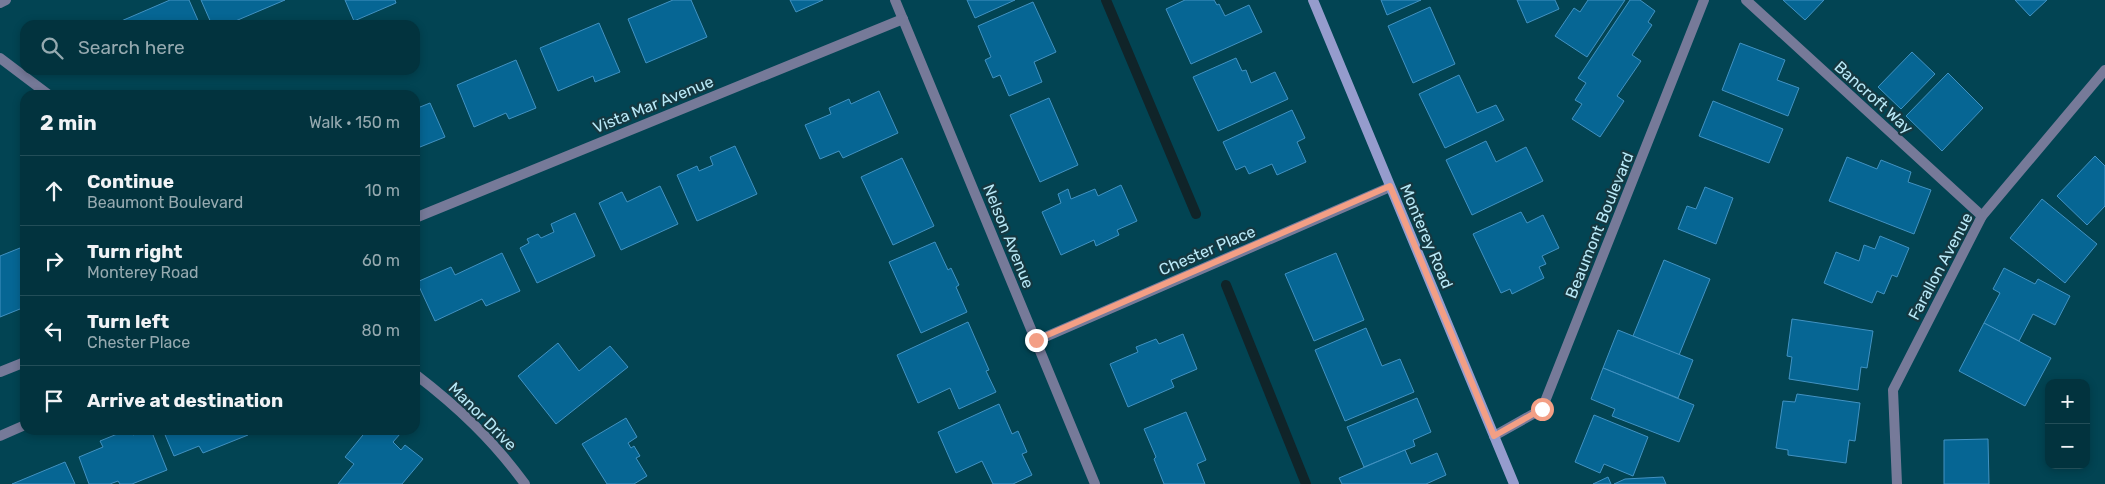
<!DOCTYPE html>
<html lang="en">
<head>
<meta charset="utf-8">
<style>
	body { margin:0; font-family:Rubik,sans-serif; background:#0c3b45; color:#f1f3f6 }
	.controls { position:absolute; right:15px; bottom:15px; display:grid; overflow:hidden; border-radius:10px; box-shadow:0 2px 8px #0003 }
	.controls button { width:45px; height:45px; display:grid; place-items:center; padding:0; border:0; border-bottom:1px solid #234e58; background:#02333e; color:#f1f3f6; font:25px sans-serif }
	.stop { position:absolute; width:15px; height:15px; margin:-11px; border:4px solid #f39f85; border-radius:50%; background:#fff }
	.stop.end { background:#f39f85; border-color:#fff; box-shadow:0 1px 5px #0008 }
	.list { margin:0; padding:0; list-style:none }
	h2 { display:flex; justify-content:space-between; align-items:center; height:65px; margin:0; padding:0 20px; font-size:21px }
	h2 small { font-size:16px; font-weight:400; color:#96aab0 }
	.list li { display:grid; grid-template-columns:32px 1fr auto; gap:15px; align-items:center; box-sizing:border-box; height:70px; padding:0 20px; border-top:1px solid #234e58 }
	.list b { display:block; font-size:19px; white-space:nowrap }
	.list p { margin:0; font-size:16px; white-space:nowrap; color:#96aab0 }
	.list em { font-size:16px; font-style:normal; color:#96aab0 }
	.icon { flex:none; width:28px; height:28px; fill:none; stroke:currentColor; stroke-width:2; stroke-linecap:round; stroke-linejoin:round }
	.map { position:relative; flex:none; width:2105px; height:484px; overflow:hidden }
	.search { position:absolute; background:#02333e; box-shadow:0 2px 8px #0003; left:20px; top:20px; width:400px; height:55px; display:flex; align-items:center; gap:12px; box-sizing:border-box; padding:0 18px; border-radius:15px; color:#96aab0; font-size:19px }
	.panel { position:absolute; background:#02333e; box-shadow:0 2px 8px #0003; left:20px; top:90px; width:400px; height:345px; border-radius:15px }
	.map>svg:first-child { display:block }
</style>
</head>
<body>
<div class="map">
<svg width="2105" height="484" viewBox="0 0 2105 484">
	<rect width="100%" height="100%" fill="#024453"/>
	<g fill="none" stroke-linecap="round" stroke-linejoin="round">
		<!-- stream -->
		<g stroke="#102429" stroke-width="10">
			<polyline points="1106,0 1196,214"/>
			<polyline points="1226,285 1306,484"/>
		</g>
	</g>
	<!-- building -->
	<g fill="#066694" stroke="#4292c2">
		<polygon points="170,0 189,0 200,25 112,25"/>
		<polygon points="201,0 285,0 226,25 212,25"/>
		<polygon points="345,0 395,0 396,3 354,21"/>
		<polygon points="673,0 691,0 707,37 646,63 628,19"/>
		<polygon points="790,0 823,0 796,12"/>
		<polygon points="967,0 1015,0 975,18"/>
		<polygon points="1185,0 1214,0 1217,5 1219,4 1225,16 1249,5 1262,32 1191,64 1166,9"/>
		<polygon points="1381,0 1421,0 1387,15"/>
		<polygon points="1517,0 1555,0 1559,9 1527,23"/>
		<polygon points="1588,0 1625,0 1587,57 1555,36 1574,8 1580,12"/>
		<polygon points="1630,0 1640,0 1655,11 1648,22 1652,25 1632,55 1641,61 1617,96 1624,101 1600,137 1572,119 1582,104 1575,100 1586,83 1578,78"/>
		<polygon points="1783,0 1824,0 1805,20"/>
		<polygon points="2015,0 2047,0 2030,16"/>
		<polygon points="1033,2 1056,52 1034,62 1042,82 1009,96 1000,75 993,78 985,60 991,57 978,26"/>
		<polygon points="1430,7 1455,64 1413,83 1388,26"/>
		<polygon points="599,23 620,72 595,82 593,76 558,91 540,48"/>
		<polygon points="1740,43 1785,60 1777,80 1799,88 1788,116 1722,90"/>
		<polygon points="1912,52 1935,74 1901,109 1878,87"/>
		<polygon points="1236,58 1242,71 1246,70 1251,83 1275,72 1288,99 1218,131 1193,77"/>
		<polygon points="516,60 536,108 509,119 506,113 474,127 457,85"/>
		<polygon points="1948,73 1983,108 1942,151 1906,116"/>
		<polygon points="1459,75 1477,113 1496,105 1504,120 1445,148 1419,94"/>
		<polygon points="879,91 898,133 843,158 839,151 820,159 805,125 831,114 829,108 849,99 851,104"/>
		<polygon points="1049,98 1078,165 1040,182 1010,115"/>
		<polygon points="1713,101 1783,129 1769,163 1699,136"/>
		<polygon points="430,103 445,137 415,149 415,109"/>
		<polygon points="1292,110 1305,138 1297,142 1306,162 1277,175 1272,164 1249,174 1245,166 1236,170 1223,142"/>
		<polygon points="1486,141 1496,162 1526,147 1543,181 1472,215 1446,160"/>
		<polygon points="735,146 757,194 697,221 677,175 697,166 699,171 713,165 710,157"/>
		<polygon points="2095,156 2105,166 2105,206 2087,225 2057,196"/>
		<polygon points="1847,157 1877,169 1881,160 1911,172 1908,182 1931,190 1914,234 1829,201"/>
		<polygon points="902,158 934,226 893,245 861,177"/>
		<polygon points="1121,185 1137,221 1117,230 1119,235 1096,246 1094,240 1061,255 1042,212 1061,203 1058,194 1068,189 1071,199 1095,189 1098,196"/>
		<polygon points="660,186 678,224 621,250 599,203 622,192 627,202"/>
		<polygon points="1705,187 1733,198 1716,244 1678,229 1687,206 1696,209"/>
		<polygon points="2042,199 2097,244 2065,283 2010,238"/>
		<polygon points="1521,212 1527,223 1543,215 1559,248 1542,256 1546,264 1539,267 1544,278 1512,294 1510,289 1501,293 1473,234"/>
		<polygon points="575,213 595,256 537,283 520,248 529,243 527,239 538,234 541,238 554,232 551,224"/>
		<polygon points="1880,236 1909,248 1897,277 1892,275 1884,294 1877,291 1872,303 1824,283 1836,252 1859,261 1864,245 1875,249"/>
		<polygon points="935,242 948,270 951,268 959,285 956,287 967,312 921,333 889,262"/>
		<polygon points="20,248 25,261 25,307 0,317 0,256"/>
		<polygon points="502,253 520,291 486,306 482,299 435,321 417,282 451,267 455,275"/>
		<polygon points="1336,253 1364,320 1314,341 1285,274"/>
		<polygon points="1664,260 1710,279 1679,355 1633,336"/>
		<polygon points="2004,268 2035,284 2038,279 2070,296 2055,325 2033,314 2019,341 1984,323 2000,293 1993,289"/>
		<polygon points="1792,319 1873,331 1867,368 1861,367 1858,390 1789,379 1792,357 1787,356"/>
		<polygon points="968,322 989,370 986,371 996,392 959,409 950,388 918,403 897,355"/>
		<polygon points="1984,323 2051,358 2025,406 1959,371"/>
		<polygon points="1366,328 1382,366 1400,359 1414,392 1345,421 1315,350"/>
		<polygon points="1618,330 1693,360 1678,398 1603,368"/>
		<polygon points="1183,334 1197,369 1171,380 1174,387 1128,407 1110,364 1138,352 1136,347 1156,339 1159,344"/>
		<polygon points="558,343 579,371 610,346 628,367 556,424 518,376"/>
		<polygon points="1603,368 1694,405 1679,442 1612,416 1615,409 1591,399"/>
		<polygon points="1797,394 1860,403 1855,441 1849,440 1846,463 1788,455 1788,450 1776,448 1783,401 1795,402"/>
		<polygon points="1417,398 1431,432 1413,440 1415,446 1364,467 1347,427"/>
		<polygon points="999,404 1012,434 1018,431 1027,452 1022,454 1032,475 1013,484 993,484 982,461 956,473 938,432"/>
		<polygon points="1186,412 1206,460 1197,464 1205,484 1164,484 1154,459 1156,457 1144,429"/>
		<polygon points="1594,415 1648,437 1633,476 1604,464 1600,473 1575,462"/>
		<polygon points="626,418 637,437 628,443 631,448 634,446 640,456 636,458 647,476 634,484 607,484 582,444"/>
		<polygon points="127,430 131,430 133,435 145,430 151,430 167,470 132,484 120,484 118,481 110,484 89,484 79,457 103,447 100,441"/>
		<polygon points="163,430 246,430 248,435 203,453 199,446 174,456"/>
		<polygon points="367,430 395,430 400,434 393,442 401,450 405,445 423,459 402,484 338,484 354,464 345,457"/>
		<polygon points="1988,439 1989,484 1944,484 1944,440"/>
		<polygon points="1405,450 1411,464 1437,453 1446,475 1426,484 1342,484 1339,478"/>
		<polygon points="65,462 75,484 12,484"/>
		<polygon points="1608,477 1611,484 1593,484"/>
		<polygon points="1663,477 1666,484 1614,484 1625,479"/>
	</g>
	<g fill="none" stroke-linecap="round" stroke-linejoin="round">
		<!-- minor -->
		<g stroke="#767a99" stroke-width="10">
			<polyline points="895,0 1095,484"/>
			<polyline points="1746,0 1982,216"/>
			<polyline points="0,3 6,0"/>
			<polyline points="415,218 903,19"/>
			<polyline points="1036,341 1390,187"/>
			<polyline points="0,372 25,362"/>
			<polyline points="0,436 25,425"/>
			<polyline points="1494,436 1542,409 1704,0"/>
			<polyline points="1897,484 1893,390 1982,216 2105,70"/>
		</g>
		<!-- tertiary -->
		<g stroke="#767a99" stroke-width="10">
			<polyline points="0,58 49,95"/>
			<path d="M415,374C458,407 493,440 525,484"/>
		</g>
		<!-- secondary -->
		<polyline stroke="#959ccd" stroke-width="10" points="1313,0 1514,484"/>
	</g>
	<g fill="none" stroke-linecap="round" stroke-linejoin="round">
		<!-- route -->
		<polyline stroke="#f39f85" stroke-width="6" points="1036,340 1390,186 1494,436 1542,409"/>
	</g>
	<g text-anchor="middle" stroke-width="4.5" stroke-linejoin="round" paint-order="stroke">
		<!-- street labels -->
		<g font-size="16" fill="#b9e9f7" stroke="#153841">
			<text transform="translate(1874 97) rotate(42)" y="6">Bancroft Way</text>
			<text transform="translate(653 104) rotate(-22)" y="6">Vista Mar Avenue</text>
			<text transform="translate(1599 225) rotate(-68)" y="6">Beaumont Boulevard</text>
			<text transform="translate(1009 236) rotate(68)" y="6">Nelson Avenue</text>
			<text transform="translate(1427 236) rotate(67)" y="6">Monterey Road</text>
			<text transform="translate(1207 250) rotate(-23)" y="6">Chester Place</text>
			<text transform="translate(1940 266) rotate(-62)" y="6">Farallon Avenue</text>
			<text transform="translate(483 416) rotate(45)" y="6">Manor Drive</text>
		</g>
	</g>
</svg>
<div class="controls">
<button>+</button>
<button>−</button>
</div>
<div class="stop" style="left:1542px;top:409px"></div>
<div class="stop end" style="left:1036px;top:340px"></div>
<div class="search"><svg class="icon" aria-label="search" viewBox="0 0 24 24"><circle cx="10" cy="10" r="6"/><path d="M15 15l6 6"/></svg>Search here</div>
<section class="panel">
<h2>2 min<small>Walk · 150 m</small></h2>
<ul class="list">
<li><svg class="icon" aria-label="ahead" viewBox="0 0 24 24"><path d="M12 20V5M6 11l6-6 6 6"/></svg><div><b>Continue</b><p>Beaumont Boulevard</p></div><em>10 m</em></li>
<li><svg class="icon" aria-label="right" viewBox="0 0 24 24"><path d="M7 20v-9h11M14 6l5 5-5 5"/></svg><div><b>Turn right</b><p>Monterey Road</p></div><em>60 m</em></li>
<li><svg class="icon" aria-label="left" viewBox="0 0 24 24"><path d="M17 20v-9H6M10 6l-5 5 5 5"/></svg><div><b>Turn left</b><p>Chester Place</p></div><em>80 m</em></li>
<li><svg class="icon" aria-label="arrive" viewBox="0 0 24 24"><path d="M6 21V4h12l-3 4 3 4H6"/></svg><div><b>Arrive at destination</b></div></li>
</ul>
</section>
</div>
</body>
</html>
